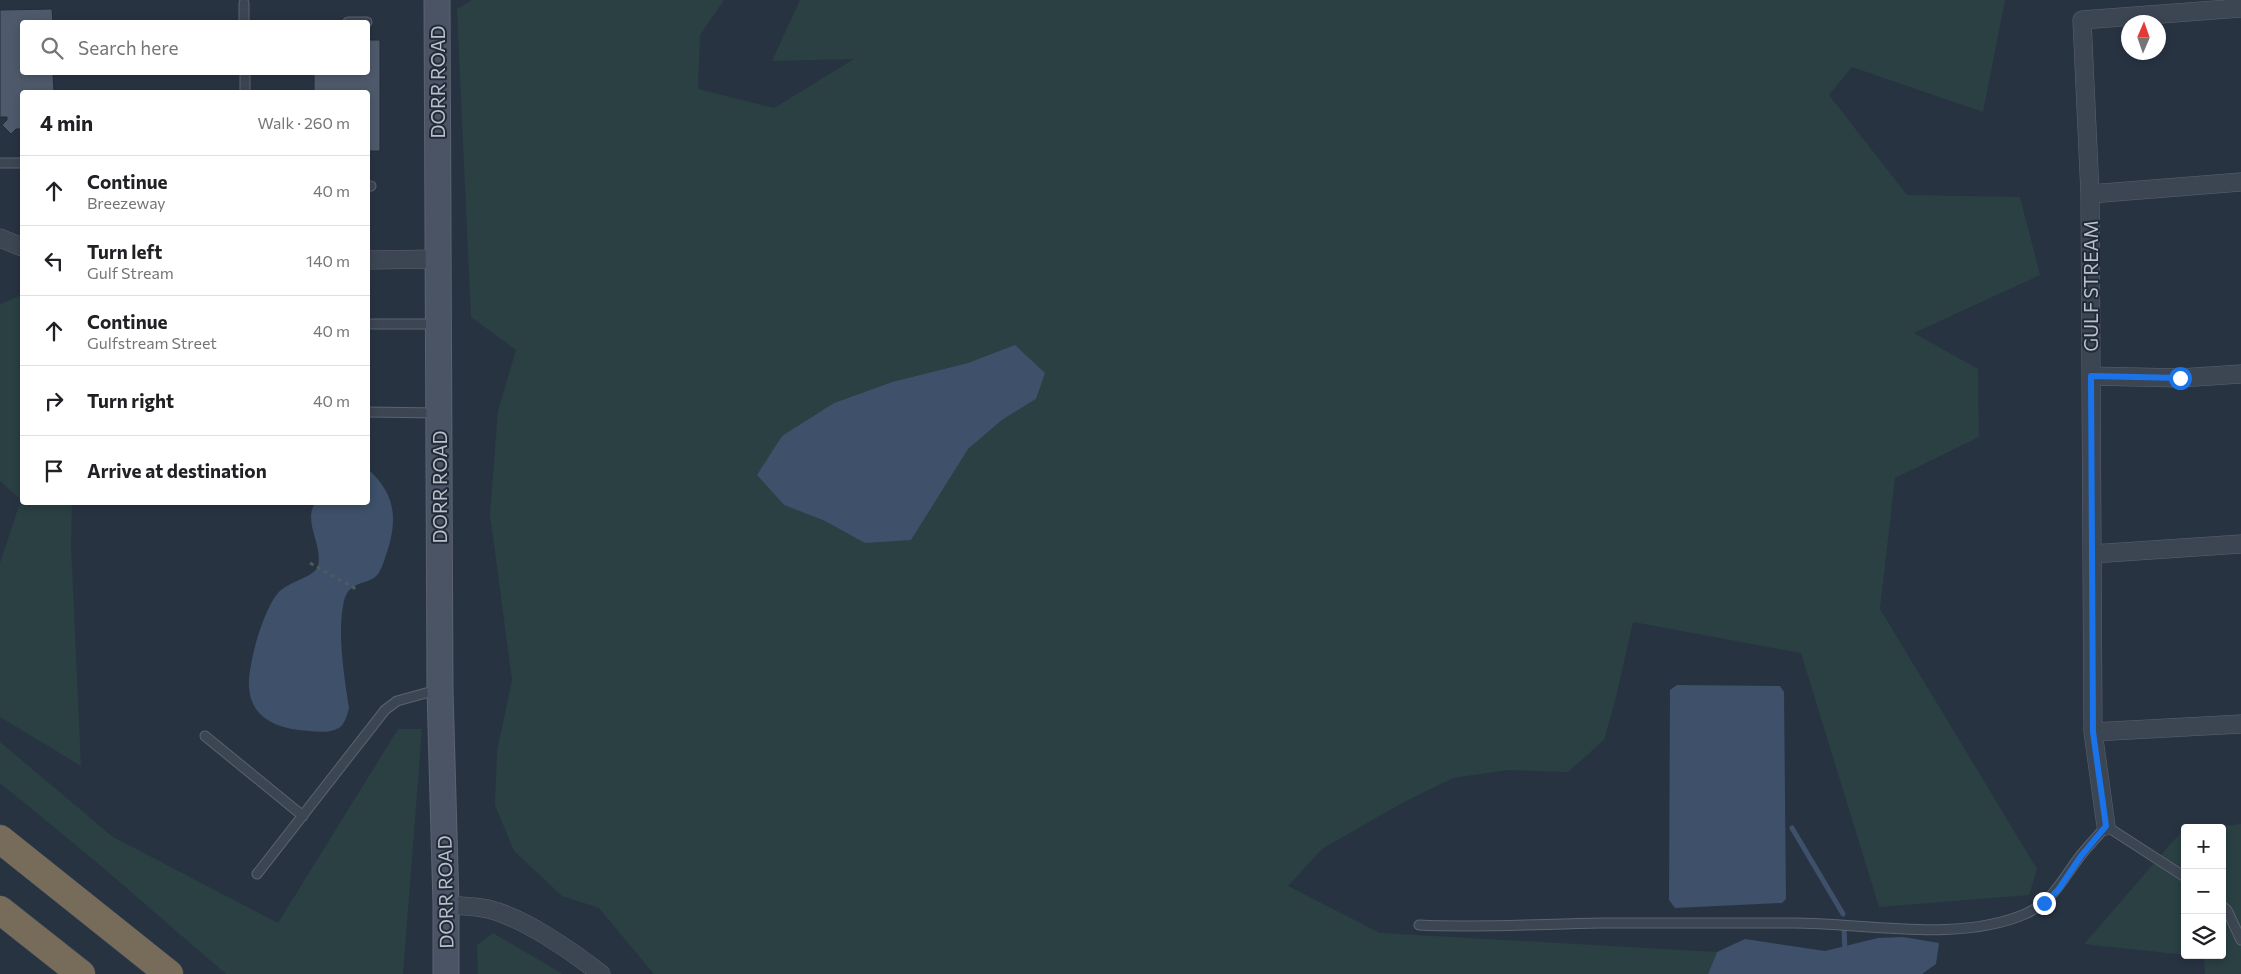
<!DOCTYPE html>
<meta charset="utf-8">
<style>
:root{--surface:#fff;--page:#f2f2f2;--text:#202124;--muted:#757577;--line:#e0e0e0}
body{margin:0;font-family:Commissioner,sans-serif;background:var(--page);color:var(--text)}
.controls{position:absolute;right:15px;bottom:15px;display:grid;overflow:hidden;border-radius:5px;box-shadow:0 2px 8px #0003}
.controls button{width:45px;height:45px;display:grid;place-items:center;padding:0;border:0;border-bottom:1px solid var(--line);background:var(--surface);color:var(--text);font:25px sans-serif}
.compass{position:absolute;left:2121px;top:15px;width:45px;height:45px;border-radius:50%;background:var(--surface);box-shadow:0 2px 8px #0003;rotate:2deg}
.stop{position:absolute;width:15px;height:15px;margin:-11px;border:4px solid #1a73e8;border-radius:50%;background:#fff}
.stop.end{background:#1a73e8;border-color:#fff;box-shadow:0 1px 5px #0008}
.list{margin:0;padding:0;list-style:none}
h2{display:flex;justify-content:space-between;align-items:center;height:65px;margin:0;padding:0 20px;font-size:21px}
h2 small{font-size:16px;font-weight:400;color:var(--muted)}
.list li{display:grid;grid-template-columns:32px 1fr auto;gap:15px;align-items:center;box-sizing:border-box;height:70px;padding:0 20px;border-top:1px solid var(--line)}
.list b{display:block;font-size:19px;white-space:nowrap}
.list p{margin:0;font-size:16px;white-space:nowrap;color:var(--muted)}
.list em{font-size:16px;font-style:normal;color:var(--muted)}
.icon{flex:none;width:28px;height:28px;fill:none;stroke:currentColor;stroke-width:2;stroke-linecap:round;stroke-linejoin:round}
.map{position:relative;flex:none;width:2241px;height:974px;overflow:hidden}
.search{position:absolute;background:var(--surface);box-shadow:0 2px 8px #0003;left:20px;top:20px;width:350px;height:55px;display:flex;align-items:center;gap:12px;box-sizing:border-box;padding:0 18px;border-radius:5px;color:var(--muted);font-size:19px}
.panel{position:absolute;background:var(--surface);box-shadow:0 2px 8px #0003;left:20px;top:90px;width:350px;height:415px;border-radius:5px}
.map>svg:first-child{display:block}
</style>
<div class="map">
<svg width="2241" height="974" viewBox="0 0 2241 974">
<rect width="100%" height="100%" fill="#283342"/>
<!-- green -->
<path fill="#2a4043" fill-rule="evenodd" d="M472,0H724L700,35L698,89L774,108L854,59L772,61L800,0H2005L1983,112L1852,67L1829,95L1907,195L2020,197L2040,275L1914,333L1978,369L1979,437L1895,478L1880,609L2037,869L2029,895L1879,907L1801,653L1633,622L1616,697L1604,740L1568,772L1508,770L1453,778L1402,803L1322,849L1288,886L1380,933L1717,952L1708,974H654L599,908L562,896L514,851L495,805L497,751L512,680L490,514L498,411L516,350L471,317L457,9ZM968,363L1036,399L1002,420L968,449L825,521L784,505L834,403L892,382Z
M22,295V502L72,503L71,545L81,766L0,717V563L21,500L0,481V304Z
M398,729H422L403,974H226L94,860L0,783V742L113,837L278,923Z
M2241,824V974H2205L2204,957L2192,955H2222V828H2210Z
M2185,830V955L2084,944L2182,831Z
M493,933L561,973L562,974H478L477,945Z"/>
<!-- water -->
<path fill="#3e506a" d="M1015,345L1045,373L1036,399L1002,420L968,449L911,540L865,543L825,521L784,505L757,475L782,436L834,403L892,382L968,363Z
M368,469C394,493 398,516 388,549C385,557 383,567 378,574C369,586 349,579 344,601C337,632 344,676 349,708C347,715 345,724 339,728C330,733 319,732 309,731C276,729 247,718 249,679C251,656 263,611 278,593C287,582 315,577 318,566C323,545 303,522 315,503L368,502Z
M1677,685L1780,686L1784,692L1786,899L1782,903L1675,908L1669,900L1670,690Z
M1903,937L1939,943L1936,964L1922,974H1708L1717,952L1745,939L1825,951L1878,938Z"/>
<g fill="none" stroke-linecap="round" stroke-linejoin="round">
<!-- stream -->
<path stroke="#3e506a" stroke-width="5" d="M1792,828L1843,914
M1844,929L1845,951"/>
</g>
<!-- building -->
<path fill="#4e5a6b" stroke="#232c39" d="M52,9L53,22H22V72H53L54,92H22V129H16L11,134L2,125L7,120V117H0V10Z
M368,40H380V151H368V92H314V72H368Z"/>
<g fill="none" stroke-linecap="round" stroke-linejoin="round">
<defs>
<path id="lane" d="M244,3V22
M348,22H367
M245,72V92
M0,163H22
M368,186H371
M368,324H437
M368,412L438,413
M205,736L303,816
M257,874L385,710L397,701L437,690
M2222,906L2227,910L2241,940
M1419,925C1480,928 1540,924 1601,923C1665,923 1729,923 1793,923C1865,923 1958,943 2025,914C2053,902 2063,878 2081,855C2089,845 2098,836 2106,826L2185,877"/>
<path id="street" d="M2090,194L2241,182
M0,238L22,247
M368,260L438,259
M2091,376L2180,378L2241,374
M2092,554L2241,544
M2093,732L2241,724
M2106,826L2093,732L2090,194L2082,20L2241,8
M446,905C460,906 475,906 488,909C524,918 572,951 601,974"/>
<path id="secondary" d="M437,0L440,690L446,905V974"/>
<path id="highway" d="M0,839L169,974
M0,910L81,974"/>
</defs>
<!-- lane casing -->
<use href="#lane" stroke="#5a636f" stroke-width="11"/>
<!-- street casing -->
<use href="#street" stroke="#5a636f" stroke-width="19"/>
<!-- secondary casing -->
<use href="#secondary" stroke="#5a636f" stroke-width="27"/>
<!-- highway casing -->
<use href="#highway" stroke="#47505c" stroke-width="29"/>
<!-- path -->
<path stroke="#485d60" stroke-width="3" stroke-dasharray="4 4" stroke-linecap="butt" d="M310,563L356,589"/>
<!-- lane -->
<use href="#lane" stroke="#3c4552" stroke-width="9"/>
<!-- street -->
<use href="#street" stroke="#3c4552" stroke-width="18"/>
<!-- secondary -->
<use href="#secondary" stroke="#4a5465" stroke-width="25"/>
<!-- highway -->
<use href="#highway" stroke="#776c59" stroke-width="28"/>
</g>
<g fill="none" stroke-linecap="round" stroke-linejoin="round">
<!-- route -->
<path stroke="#1a73e8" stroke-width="6" d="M2044,903L2058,890L2081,856L2106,826L2093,732L2091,376L2180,378"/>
</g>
<g text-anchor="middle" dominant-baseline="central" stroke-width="4" stroke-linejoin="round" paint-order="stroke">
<!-- street labels -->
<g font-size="19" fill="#b9c0cc" stroke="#212a37">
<text transform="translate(437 82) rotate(-90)">DORR ROAD</text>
<text transform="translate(2090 286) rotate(-90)">GULF STREAM</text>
<text transform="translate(439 487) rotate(-90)">DORR ROAD</text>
<text transform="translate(445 892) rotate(-91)">DORR ROAD</text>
</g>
</g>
</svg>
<div class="controls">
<button>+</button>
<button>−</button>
<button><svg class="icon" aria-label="layers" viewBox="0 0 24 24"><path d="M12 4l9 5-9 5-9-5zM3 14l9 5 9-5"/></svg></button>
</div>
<svg class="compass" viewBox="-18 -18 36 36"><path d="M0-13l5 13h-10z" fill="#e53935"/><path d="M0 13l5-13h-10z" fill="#757577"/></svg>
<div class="stop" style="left:2180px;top:378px"></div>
<div class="stop end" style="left:2044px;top:903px"></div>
<div class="search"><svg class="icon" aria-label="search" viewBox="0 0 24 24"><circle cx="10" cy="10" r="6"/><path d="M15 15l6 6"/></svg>Search here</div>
<section class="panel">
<h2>4 min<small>Walk · 260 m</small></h2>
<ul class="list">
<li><svg class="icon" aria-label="ahead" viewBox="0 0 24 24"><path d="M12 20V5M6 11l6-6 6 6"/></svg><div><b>Continue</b><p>Breezeway</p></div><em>40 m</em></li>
<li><svg class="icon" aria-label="left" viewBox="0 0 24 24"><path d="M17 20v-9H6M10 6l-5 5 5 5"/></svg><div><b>Turn left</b><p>Gulf Stream</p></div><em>140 m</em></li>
<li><svg class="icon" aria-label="ahead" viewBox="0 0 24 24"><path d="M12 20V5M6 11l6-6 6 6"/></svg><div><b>Continue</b><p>Gulfstream Street</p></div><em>40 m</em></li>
<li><svg class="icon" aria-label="right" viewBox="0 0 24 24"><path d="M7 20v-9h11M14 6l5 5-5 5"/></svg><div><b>Turn right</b></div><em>40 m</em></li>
<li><svg class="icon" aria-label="arrive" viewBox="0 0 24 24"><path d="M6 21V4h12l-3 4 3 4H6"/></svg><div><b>Arrive at destination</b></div></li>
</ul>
</section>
</div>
